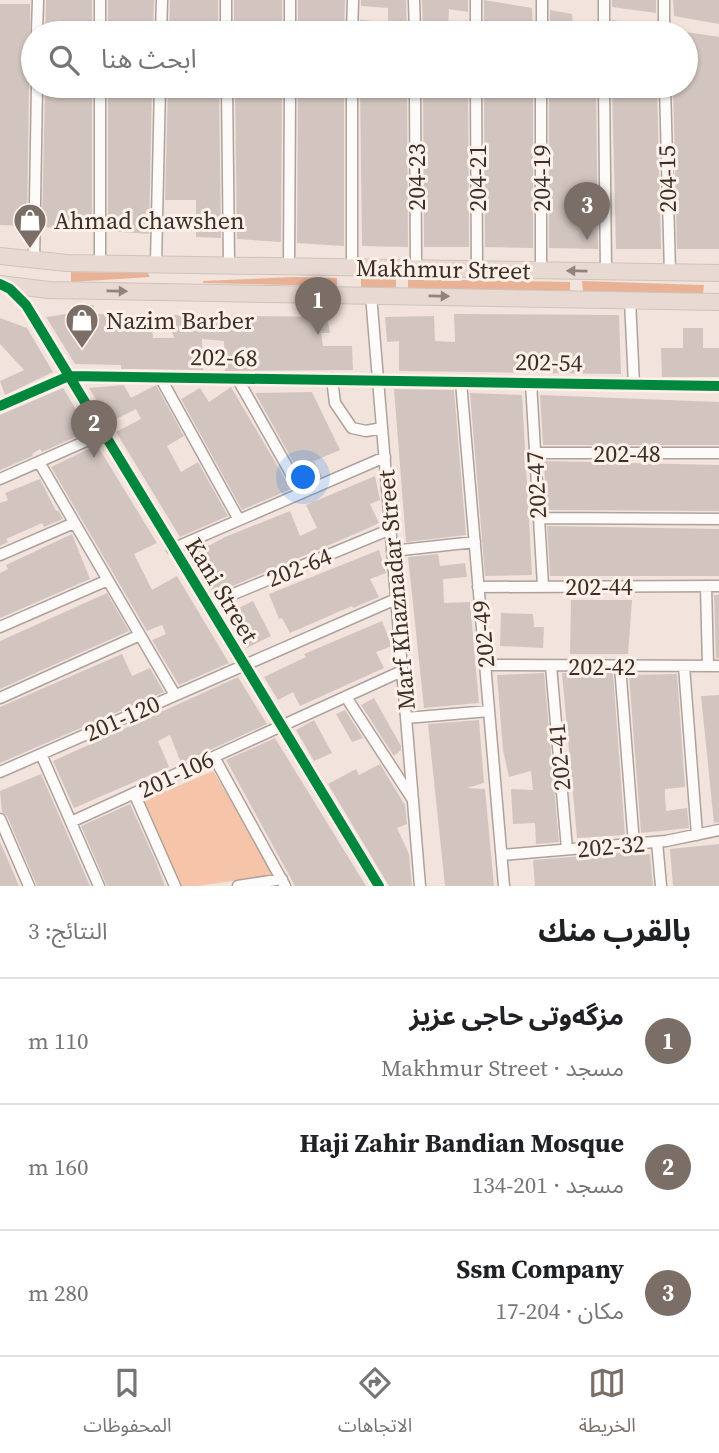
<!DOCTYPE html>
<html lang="ar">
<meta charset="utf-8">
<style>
:root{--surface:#fff;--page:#f6f6f6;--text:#202124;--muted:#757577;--line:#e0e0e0;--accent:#7b6e67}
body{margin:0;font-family:"Source Serif 4","Noto Sans Arabic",serif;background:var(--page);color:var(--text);direction:rtl}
.you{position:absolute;left:304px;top:478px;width:24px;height:24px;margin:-18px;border:5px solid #fff;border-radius:50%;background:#1a73e8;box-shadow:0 0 0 10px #1a73e833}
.badge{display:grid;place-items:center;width:46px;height:46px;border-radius:50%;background:var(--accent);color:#fff;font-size:23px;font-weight:700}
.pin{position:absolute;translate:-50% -58px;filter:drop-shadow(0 2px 4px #0008)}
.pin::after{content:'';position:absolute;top:37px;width:24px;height:21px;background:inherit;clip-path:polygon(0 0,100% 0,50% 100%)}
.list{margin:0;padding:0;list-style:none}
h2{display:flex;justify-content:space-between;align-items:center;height:91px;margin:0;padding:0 28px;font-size:30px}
h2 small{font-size:23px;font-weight:400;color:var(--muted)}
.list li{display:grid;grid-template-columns:46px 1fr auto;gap:21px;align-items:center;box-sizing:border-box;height:126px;padding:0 28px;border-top:2px solid var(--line)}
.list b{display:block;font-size:26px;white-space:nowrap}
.list p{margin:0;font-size:23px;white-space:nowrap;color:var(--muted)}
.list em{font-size:23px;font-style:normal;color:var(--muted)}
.icon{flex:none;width:38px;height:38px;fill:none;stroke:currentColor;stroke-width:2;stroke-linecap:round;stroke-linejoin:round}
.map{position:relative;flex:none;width:719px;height:886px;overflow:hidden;direction:ltr}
.search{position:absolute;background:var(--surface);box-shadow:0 2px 5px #0004;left:21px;right:21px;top:21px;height:77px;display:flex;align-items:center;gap:18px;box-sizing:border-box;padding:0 24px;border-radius:38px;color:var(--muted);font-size:26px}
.sheet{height:469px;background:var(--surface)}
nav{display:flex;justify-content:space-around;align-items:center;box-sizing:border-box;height:98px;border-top:2px solid var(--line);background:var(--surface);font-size:19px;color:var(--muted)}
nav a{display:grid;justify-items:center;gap:4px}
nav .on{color:var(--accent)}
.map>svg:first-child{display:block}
</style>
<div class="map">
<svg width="719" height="886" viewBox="0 0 719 886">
<rect width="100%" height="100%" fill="#f2e4dc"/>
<!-- green -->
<path fill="#f6c4a8" d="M213,771L276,875L197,886H180L143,801Z"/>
<!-- forest -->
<path fill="#eab294" d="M71,272L148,273L150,277L71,282Z
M293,277L337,278V286L203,283V281Z
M361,278L396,279V287H361Z
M408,279L570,282V291L408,288Z
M582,281L704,285L703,294L583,291Z"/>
<!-- building -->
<path fill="#d2c5bf" d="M46,0H92V33H45Z
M108,0H154L153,33H108Z
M170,0H218V33H169Z
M234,0H282V33H234Z
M298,0H345L344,33H298Z
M361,0H406L407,33H360V20L388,22V8L361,6Z
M422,0H468V12L449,9L448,33H423Z
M484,0L532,8L533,33H484Z
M612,0H656V13L612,7Z
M673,0H719V24L674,16Z
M0,4H30L31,81L29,86L27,226L0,225Z
M550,10L572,14L573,33H550Z
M612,20L656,27V33H612Z
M686,32L719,37V249H677L673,86H686Z
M45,86H92V230L42,227Z
M108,86H152L149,234L108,231Z
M168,86H219L221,238L196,237V200H165Z
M261,86H282L281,242L237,239L235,87L261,88Z
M298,86H344V246L297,243Z
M360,86H407L408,247L362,246Z
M449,86H468L469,247H424L423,89L449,90Z
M484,86H533V248L485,247Z
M549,86L596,87L598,249L549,248Z
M612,86H657L661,249H616Z
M80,305H94V314L151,315L153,338H174L167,315L327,317L330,333H321L323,346H352L353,370L225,371L224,341L202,339L203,370L121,369V365L75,364L46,317L80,312Z
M454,314L619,315L621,374L399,371V341L387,342L385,317L434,316L435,341L455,342Z
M0,318L27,328L53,372L5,395L0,381L24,370L0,344Z
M683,328H703V348H719V377H662L661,348H683Z
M124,385L131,398L156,385L184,436L167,446L181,472L198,462L228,516L180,537L116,432L141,419L136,409L110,422L89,388Z
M231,387L291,489L242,510L181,399L200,388L209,402Z
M63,388L89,431L42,452L40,449L32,454L33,456L0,470V415Z
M394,389L454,390L466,535L406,542Z
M312,392L340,450L314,461L322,476L305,483L255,393Z
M470,393L522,395L532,575L485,576Z
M540,395L719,402V445H543Z
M97,445L157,543L134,554L152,590L177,576L229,663L179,685L152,640L166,634L162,625L147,631L51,467Z
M544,461L719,465V511L546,510Z
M375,476L380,500L370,504L379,523L362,531L214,594L191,555L225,537L290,511L300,536L317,528L306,505Z
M40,479L56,511L58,510L63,519L44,527L42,523L6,539L8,542L0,546V503L8,500L5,493Z
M547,526L719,529V576H550Z
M72,534L90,579L0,618V573L8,569L6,565Z
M379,550L386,573L370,579L379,597L353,608L352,606L290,633L282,618L279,619L269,594Z
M438,554L440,566L465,563L467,577L443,579L444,603L470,602L479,703L424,708L408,557Z
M107,593L129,631L0,689V641Z
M714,595H719V658H716Z
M571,600H632L628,654H570Z
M253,601L271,636L247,648L226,614Z
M501,613L533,614L534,627H544L543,648L500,646Z
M382,621L392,646L376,652L384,668L300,706L293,692L278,700L264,677L306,657L304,654Z
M122,654L132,676L150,668L164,692L0,763V707Z
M544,673L559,842L536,844L535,823L513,824L511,789L533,790L531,771L509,777L503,750L497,675Z
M562,673H613L625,835L577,838Z
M677,674L685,787L665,789V796L666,811L687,808L689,828L641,833L629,675Z
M238,677L267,724L181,763L170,735L158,741L169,767L74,808L53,761Z
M719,695V822L714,823L701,696Z
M374,698L401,746V750L394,756L361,705Z
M345,710L363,738L352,742L336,714Z
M314,720L332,753L314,761L296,730Z
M479,720L484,783L467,788L485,789L494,886H445L428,724Z
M275,738L358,873L366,886H295L226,760Z
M380,764L405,805L407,824L397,828L409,854L412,886H389L328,784L356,769L359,775Z
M41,774L90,886H37L7,816L2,812L0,791Z
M130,804L156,862L165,886H107L81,826Z
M0,842L11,867L19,886H0Z
M719,844V886H673L670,849Z
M633,852H636V855L650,854L653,886H535L533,860Z"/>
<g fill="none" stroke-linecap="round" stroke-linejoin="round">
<defs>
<path id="minor" d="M226,0V33
M414,0L415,33
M476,0V33
M604,0V33
M37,33L38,0
M100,33V0
M161,33L162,0
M290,33V0
M352,33L353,0
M542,33V0
M664,33V0
M227,86L229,264
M415,86L416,269
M476,86L477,270
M604,86L606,272
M665,86L670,273
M34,261L37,86
M100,263V86
M156,263L160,86
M289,266L290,86
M352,267V86
M541,271V86
M6,287L19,296L26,305L379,886
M371,295L420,886
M630,300L634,385
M160,377L239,520
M237,378L302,493
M332,379L335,403L352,428L366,431L382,428
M461,382L504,886
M531,383L543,586
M0,406L69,376L719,386
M535,453H719
M39,462L175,695
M0,479L102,434
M538,518L719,519
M172,549L385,457
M392,551L475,542
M0,555L74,523
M706,586L708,666
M478,587L719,586
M207,605L391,529
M0,627L108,580
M485,665L719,666
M551,666L567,849
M620,666L634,844
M684,666L697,835
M346,697L413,800
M0,698L140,635
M406,718L489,711
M41,754L99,886
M214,757L285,886
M0,772L396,599
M134,793L175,886
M0,819L29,886
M71,822L402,671
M657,842L661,886
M502,855L666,841L719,830
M238,886L282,879"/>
<path id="highway" d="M0,256L67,263L719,273
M0,284L49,290L719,302"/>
</defs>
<!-- minor casing -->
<use href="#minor" stroke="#aea29c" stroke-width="13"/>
<!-- highway casing -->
<use href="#highway" stroke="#cbc4bf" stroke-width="18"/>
<!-- minor -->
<use href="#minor" stroke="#fdfbfa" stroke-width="10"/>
<!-- highway -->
<use href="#highway" stroke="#e8dad2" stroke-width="16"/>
<defs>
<path id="cycleway" d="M0,284L10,289L26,305L379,886
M0,406L69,376L719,386"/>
</defs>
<!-- cycleway casing -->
<use href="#cycleway" stroke="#fef1ea" stroke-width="15"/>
<!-- cycleway -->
<use href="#cycleway" stroke="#00873e" stroke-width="10"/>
</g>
<!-- one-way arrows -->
<defs><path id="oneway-solid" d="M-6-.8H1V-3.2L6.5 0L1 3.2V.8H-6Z" transform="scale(1.75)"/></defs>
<g fill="#92847d">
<use href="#oneway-solid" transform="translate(577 271) rotate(-179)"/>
<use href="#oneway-solid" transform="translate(117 291) rotate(1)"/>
<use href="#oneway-solid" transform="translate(439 296) rotate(1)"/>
</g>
<!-- icons -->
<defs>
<symbol id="shop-pin" viewBox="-11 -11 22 30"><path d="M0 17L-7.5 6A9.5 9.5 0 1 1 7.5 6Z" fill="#7b6e67" stroke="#fef1ea"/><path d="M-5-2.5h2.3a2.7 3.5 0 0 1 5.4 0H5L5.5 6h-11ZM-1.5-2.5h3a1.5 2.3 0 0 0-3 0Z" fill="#fff"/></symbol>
</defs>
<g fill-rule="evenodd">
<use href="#shop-pin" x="11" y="201" width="38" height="52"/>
<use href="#shop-pin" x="63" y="301" width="38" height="52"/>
</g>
<g text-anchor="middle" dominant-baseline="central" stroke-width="6" stroke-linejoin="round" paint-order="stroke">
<!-- street labels -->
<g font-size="24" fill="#3b2f28" stroke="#fef1ea">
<text transform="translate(416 177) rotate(-90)">204-23</text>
<text transform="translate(477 178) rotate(-90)">204-21</text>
<text transform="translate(541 178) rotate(-90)">204-19</text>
<text transform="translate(667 179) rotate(-91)">204-15</text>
<text transform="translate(443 269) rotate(1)">Makhmur Street</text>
<text transform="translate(224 357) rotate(1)">202-68</text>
<text transform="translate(549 362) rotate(1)">202-54</text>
<text x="627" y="453">202-48</text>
<text transform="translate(536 485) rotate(-93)">202-47</text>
<text transform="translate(299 567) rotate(-22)">202-64</text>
<text x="599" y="586">202-44</text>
<text transform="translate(222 590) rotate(59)">Kani Street</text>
<text transform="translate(396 590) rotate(-95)">Marf Khaznadar Street</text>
<text transform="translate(483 634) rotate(-95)">202-49</text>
<text x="602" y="666">202-42</text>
<text transform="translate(122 718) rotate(-24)">201-120</text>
<text transform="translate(559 757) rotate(-95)">202-41</text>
<text transform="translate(176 774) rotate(-25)">201-106</text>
<text transform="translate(611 846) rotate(-5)">202-32</text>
</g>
<!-- poi labels -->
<g font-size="24" fill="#3b2f28" stroke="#fef1ea" text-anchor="start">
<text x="54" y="220">Ahmad chawshen</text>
<text x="106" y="320">Nazim Barber</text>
</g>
</g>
</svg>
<div class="you"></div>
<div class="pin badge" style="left:318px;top:335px">1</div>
<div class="pin badge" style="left:94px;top:458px">2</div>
<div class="pin badge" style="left:587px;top:240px">3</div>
<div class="search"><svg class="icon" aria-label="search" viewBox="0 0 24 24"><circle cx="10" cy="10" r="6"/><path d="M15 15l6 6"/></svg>ابحث هنا</div>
</div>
<section class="sheet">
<h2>بالقرب منك<small>النتائج: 3</small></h2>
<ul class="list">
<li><span class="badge">1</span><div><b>مزگەوتی حاجی عزیز</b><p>مسجد · Makhmur Street</p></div><em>110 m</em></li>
<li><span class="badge">2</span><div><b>Haji Zahir Bandian Mosque</b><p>مسجد · 201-134</p></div><em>160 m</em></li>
<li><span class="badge">3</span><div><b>Ssm Company</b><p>مكان · 204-17</p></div><em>280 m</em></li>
</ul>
</section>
<nav>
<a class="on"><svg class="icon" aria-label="map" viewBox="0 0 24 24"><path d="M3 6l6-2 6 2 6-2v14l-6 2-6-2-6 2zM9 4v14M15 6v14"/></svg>الخريطة</a>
<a><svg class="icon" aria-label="directions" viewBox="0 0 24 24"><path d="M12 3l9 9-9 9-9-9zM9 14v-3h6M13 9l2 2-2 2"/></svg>الاتجاهات</a>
<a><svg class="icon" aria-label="saved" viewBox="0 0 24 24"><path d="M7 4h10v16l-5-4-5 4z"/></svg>المحفوظات</a>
</nav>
